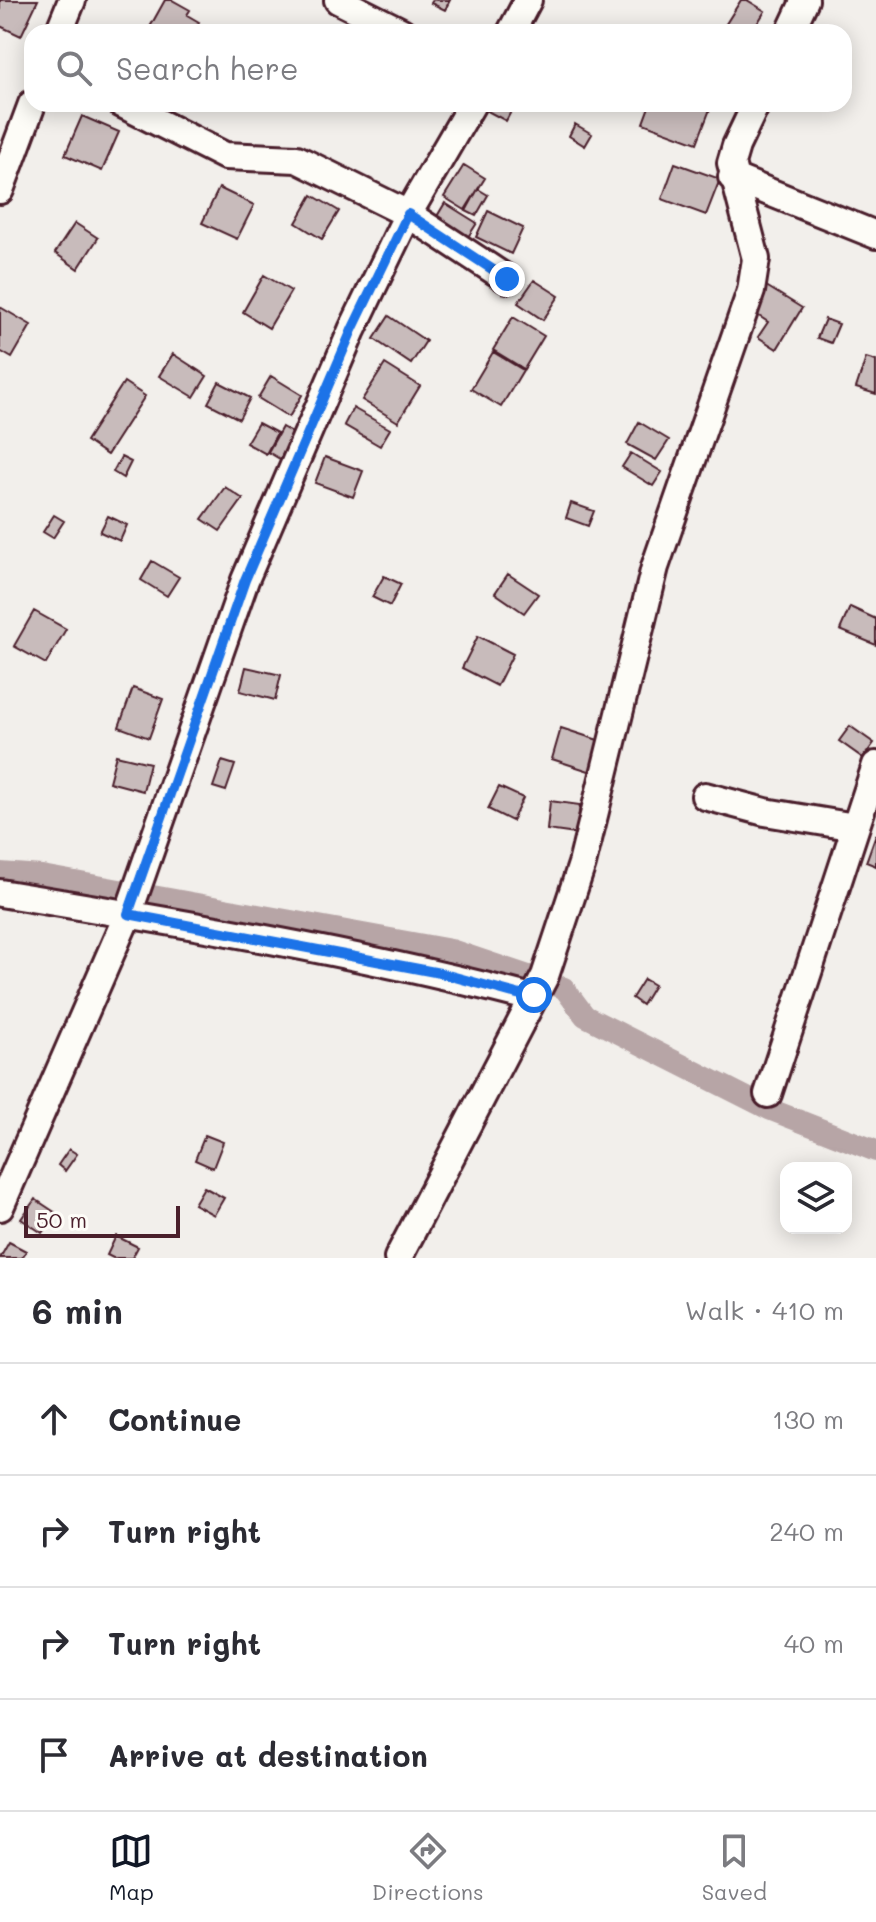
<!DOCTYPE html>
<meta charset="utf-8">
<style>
:root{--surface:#fff;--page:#f2f2f3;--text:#2b2b33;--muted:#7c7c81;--line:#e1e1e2;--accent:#111827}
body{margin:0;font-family:Mali,sans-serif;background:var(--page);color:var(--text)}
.controls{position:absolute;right:24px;bottom:24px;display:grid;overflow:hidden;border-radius:16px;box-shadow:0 4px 20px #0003}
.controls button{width:72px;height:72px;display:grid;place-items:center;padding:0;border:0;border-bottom:2px solid var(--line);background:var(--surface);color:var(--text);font:40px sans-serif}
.scale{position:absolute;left:24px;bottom:20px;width:156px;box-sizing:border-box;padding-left:8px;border:4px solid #4a1f2b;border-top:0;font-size:22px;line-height:28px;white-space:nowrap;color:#4a1f2b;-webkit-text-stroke:6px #fdfcf7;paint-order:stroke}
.stop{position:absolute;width:24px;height:24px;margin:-18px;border:6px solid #1a73e8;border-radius:50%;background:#fff}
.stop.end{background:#1a73e8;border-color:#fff;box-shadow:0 2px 8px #0008}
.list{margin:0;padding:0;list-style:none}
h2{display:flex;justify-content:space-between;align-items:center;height:104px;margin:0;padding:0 32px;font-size:34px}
h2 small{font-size:26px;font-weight:400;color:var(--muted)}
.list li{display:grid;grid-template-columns:52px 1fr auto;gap:24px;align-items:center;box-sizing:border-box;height:112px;padding:0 32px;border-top:2px solid var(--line)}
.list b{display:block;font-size:30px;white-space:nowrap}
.list em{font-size:26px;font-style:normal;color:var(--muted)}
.icon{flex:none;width:44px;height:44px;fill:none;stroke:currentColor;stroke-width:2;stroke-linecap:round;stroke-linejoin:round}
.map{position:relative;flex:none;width:876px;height:1258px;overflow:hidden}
.search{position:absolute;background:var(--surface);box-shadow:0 4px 20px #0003;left:24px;right:24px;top:24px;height:88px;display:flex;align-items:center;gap:20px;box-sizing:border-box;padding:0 28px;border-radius:24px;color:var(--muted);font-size:30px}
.sheet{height:552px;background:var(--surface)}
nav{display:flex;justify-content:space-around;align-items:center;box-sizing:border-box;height:112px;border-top:2px solid var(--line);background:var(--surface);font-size:22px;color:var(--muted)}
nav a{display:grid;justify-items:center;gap:4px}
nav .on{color:var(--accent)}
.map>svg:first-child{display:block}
</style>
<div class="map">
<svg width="876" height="1258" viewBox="0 0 876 1258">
<rect width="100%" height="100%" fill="#f2efeb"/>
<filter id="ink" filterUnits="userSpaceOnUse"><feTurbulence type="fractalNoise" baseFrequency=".0125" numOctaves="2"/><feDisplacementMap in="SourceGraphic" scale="16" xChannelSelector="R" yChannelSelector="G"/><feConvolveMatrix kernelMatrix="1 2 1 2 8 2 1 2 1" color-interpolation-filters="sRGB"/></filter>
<g filter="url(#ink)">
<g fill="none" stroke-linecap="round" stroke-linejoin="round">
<!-- canal -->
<path stroke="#b7a5a6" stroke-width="22" d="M0,873L42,876L451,950L564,988L585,1016L769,1109L876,1151"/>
</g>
<!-- building -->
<path fill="#c8bbbb" stroke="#4a1f2b" stroke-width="2" d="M0,0H38L21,36L0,26Z
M165,0H172L190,10L187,15L199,22L193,32H158L150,27Z
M433,0H450L445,10L431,3Z
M741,0H747L765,11L752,32H733L724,27Z
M479,104H515L506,121L478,106Z
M650,104H712L697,143L643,123Z
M82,116L119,132L102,171L65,155Z
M575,124L592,134L585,146L569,136Z
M675,163L720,179L706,215L662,199Z
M464,165L485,178L465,210L444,197Z
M219,188L254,205L237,239L202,223Z
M478,189L488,195L476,216L466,211Z
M312,195L339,211L322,239L296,223Z
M445,203L477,223L468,237L436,218Z
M488,211L523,228L511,254L476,237Z
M75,223L98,238L78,269L55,253Z
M264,275L291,291L269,328L243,312Z
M534,280L559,296L543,320L518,303Z
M763,284L802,308L777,349L758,337L768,322L748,309Z
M0,307L31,325L12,358L0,351Z
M389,316L426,341L411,364L374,339Z
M513,317L544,336L524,369L493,350Z
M825,319L839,324L831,343L817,338Z
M493,352L523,370L501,407L471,389Z
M173,354L207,376L194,397L159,376Z
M866,358L876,361V394L856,388Z
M385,364L420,386L398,422L362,400Z
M271,376L302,395L289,417L258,398Z
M124,382L145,396L107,455L86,441Z
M219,382L250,398L239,419L208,403Z
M353,408L390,429L380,446L344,425Z
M639,422L669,440L656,460L627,444Z
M258,423L277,433L266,454L246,443Z
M282,427L294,434L280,459L268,452Z
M631,453L662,472L653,486L622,467Z
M121,457L131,462L123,478L113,472Z
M325,457L363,471L353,497L315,483Z
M225,487L243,499L220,531L202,519Z
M571,503L594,511L588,526L566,518Z
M54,515L64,521L53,538L43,532Z
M108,516L127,525L120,541L100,532Z
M152,561L179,577L167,596L141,580Z
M508,574L538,594L524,613L495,593Z
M384,576L401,584L390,606L372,597Z
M850,607L876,619V645L840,630Z
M34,611L66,629L46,664L14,646Z
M478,636L513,654L497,686L462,668Z
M246,667L281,675L275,700L240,691Z
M133,688L163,699L149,738L119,727Z
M850,726L874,743L863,758L839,741Z
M561,728L601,741L592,772L552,759Z
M116,755L150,763L143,791L109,782Z
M222,761L235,765L226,791L213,787Z
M499,787L523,798L512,821L488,809Z
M550,801L580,805L576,834L547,830Z
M876,834V866L866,862Z
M644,979L654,985L642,1005L632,998Z
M205,1135L223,1142L213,1168L195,1160Z
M69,1149L77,1154L65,1171L58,1165Z
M204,1187L224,1198L214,1215L194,1204Z
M35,1199L56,1213L42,1233L21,1219Z
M116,1236L138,1247L132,1258H113L107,1255Z
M9,1242L26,1251L22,1258H0Z"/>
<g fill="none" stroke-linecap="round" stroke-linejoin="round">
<defs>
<path id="minor" d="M338,0L402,32
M59,32L72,0
M511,32L528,0
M790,32L805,0
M122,104L225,156L297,159L408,214L507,279
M732,177L876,235
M0,190L32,104
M705,796L765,812L855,827
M0,893C177,922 355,952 528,997L534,995
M768,1094L876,765
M0,1207L128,914L245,580L352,330L408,214L472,104
M398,1258L545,976L582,864L655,567L751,291L756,259L731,163L736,146L756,104"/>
</defs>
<!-- minor casing -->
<use href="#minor" stroke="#4a1f2b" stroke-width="32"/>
<!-- minor -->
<use href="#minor" stroke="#fdfcf7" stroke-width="26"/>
</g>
</g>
<g fill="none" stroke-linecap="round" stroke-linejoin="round" filter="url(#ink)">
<!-- route -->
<path stroke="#1a73e8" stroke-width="10" d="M507,279L408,214L352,330L245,580L128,914L440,973L528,997L534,995"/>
</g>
</svg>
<div class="controls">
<button><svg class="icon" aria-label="layers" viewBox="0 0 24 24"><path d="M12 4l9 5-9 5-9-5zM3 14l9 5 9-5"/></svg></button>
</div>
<div class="scale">50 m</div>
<div class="stop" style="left:534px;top:995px"></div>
<div class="stop end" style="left:507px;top:279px"></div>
<div class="search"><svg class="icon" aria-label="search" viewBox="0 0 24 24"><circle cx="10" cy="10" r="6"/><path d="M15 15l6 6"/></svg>Search here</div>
</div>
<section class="sheet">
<h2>6 min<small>Walk · 410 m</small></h2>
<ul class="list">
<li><svg class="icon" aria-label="ahead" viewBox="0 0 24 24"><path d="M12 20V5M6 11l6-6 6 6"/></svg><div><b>Continue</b></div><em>130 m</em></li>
<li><svg class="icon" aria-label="right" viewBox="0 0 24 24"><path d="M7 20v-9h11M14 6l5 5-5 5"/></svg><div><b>Turn right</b></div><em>240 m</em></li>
<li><svg class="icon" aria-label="right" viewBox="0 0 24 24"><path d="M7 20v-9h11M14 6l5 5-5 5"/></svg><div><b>Turn right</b></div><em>40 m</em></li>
<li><svg class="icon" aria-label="arrive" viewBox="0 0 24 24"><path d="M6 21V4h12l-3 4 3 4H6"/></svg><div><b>Arrive at destination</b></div></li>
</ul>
</section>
<nav>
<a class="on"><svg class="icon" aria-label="map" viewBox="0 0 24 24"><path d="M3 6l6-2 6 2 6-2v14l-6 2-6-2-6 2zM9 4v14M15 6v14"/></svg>Map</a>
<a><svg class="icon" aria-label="directions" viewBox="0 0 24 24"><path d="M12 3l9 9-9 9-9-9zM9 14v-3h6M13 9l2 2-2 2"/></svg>Directions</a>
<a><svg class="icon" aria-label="saved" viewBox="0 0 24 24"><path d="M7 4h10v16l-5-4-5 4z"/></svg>Saved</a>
</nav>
